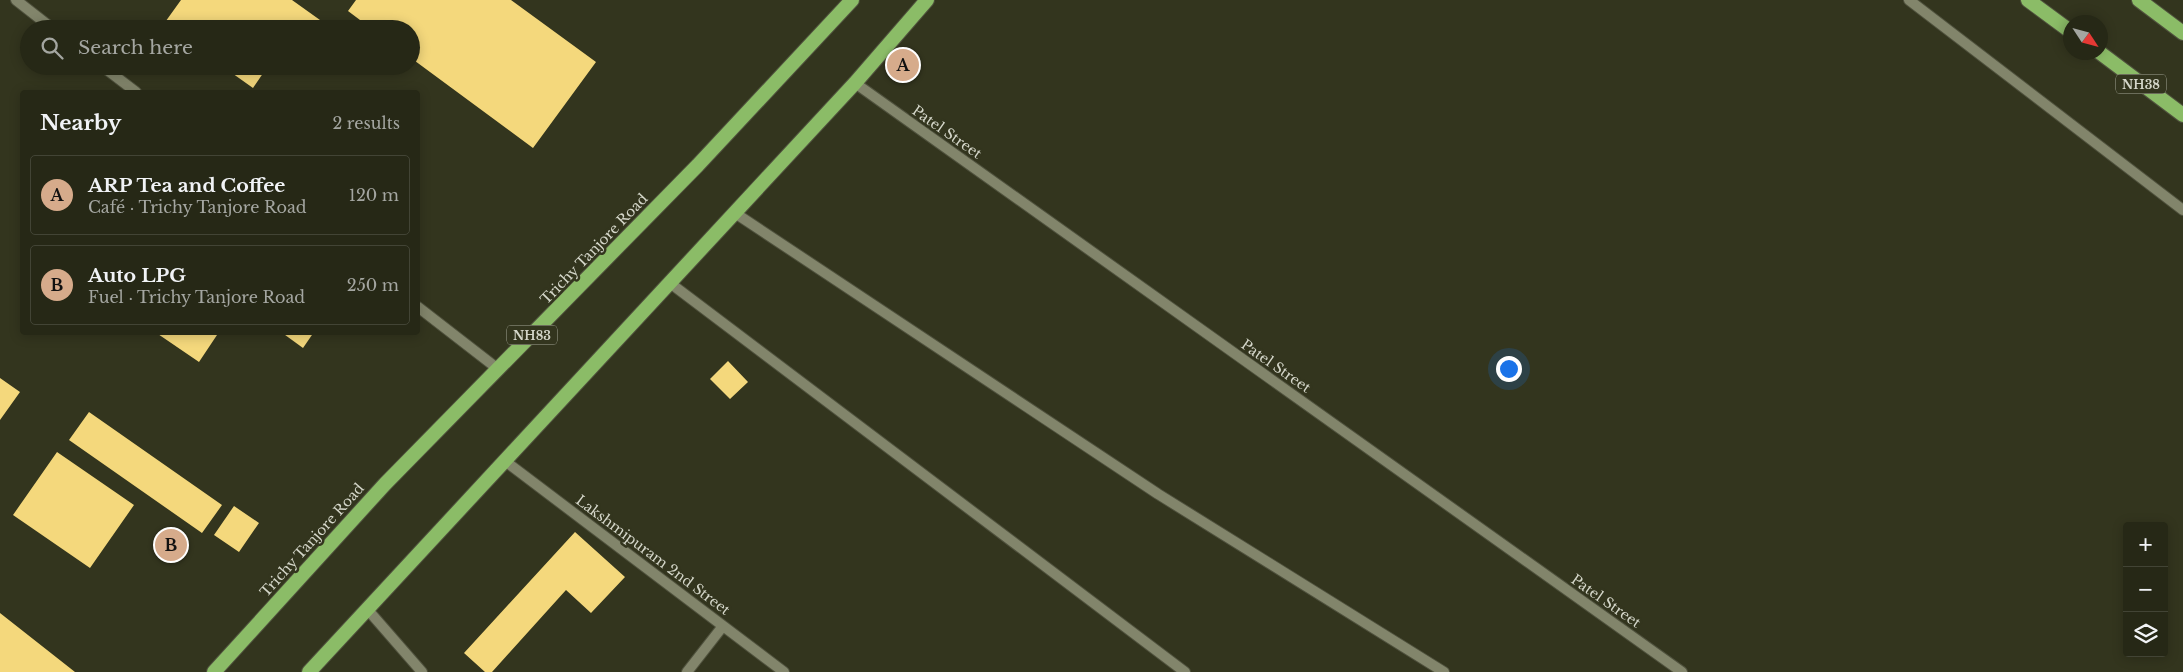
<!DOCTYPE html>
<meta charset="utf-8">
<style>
:root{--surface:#262816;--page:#323423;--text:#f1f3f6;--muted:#a4a6a1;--line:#424435;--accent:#d6ab8b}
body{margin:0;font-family:"Libre Baskerville",serif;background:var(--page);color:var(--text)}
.controls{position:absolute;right:15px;bottom:15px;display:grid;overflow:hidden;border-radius:5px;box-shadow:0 2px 12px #0003}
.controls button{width:45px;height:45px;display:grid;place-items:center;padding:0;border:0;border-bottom:1px solid var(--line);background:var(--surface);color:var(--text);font:25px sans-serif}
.compass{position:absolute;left:2063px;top:15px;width:45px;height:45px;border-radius:50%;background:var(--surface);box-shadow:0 2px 12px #0003;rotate:126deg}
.you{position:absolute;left:1508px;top:368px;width:18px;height:18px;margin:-12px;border:4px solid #fff;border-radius:50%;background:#1a73e8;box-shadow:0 0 0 8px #1a73e833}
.badge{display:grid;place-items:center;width:32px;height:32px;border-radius:50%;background:var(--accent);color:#111;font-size:16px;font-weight:700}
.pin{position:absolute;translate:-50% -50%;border:2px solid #fff;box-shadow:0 1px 5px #0006}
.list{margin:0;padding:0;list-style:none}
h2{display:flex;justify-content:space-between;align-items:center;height:65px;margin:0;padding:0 20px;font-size:21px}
h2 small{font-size:16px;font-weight:400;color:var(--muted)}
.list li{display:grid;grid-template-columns:32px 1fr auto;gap:15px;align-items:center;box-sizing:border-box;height:80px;margin:0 10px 10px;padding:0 10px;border:1px solid var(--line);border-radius:5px}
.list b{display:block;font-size:19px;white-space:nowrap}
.list p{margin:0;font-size:16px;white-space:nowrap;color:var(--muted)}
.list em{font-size:16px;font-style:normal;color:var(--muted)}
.icon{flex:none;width:28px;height:28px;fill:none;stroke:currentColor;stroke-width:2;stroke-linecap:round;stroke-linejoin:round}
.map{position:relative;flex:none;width:2183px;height:672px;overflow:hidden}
.search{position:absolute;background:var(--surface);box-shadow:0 2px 12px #0003;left:20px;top:20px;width:400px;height:55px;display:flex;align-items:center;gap:12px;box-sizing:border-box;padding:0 18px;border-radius:28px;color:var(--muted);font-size:19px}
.panel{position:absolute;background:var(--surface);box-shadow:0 2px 12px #0003;left:20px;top:90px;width:400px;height:245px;border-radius:5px}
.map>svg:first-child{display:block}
</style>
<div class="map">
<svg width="2183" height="672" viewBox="0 0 2183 672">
<rect width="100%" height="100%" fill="#33351e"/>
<!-- building -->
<path fill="#f4d87c" d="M181,0H292L327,25L325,29H168L163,25Z
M356,0H511L596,62L533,148L411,58V29H372L348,11Z
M222,66H268L253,88Z
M155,332H219L199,362Z
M281,332H314L303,348Z
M728,361L748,382L730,399L710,379Z
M0,378L20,392L0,420Z
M89,412L222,505L202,533L69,440Z
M57,452L134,505L90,568L13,515Z
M234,506L259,523L239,552L214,535Z
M575,532L625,577L591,613L566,590L492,672H485L464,653Z
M0,613L75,672H0Z"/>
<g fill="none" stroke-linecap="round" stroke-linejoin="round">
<defs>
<path id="service" d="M16,0L53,29
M102,66L136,92
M418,307L498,369"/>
<path id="minor" d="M855,83L1682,672
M735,213L1158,494L1444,672
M670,283L1185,672
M505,461L784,672
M368,610L422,672
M687,672L723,626"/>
<path id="tertiary" d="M1909,0L2183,210"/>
<path id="trunk" d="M2028,0L2070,31
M2139,0L2183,33
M2099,52L2183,115
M214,672L385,484L698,165L852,0
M309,672L855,83L927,0"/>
</defs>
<!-- service casing -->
<use href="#service" stroke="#4f513d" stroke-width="12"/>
<!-- minor casing -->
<use href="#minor" stroke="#4f513d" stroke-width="12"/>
<!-- tertiary casing -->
<use href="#tertiary" stroke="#4f513d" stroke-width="12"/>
<!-- trunk casing -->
<use href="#trunk" stroke="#4f513d" stroke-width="16"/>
<!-- service -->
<use href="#service" stroke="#82856b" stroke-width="10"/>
<!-- minor -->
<use href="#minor" stroke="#82856b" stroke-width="10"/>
<!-- tertiary -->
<use href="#tertiary" stroke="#82856b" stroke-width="10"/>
<!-- trunk -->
<use href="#trunk" stroke="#8bbc67" stroke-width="14"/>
</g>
<g text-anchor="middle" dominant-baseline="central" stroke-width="5" stroke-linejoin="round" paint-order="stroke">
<!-- shield labels -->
<g fill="#33351e" stroke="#a4a696" stroke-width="1">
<rect x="2116" y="74.5" width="50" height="19" rx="4"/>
<rect x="507" y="325.5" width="50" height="19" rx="4"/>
</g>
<g font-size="12" font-weight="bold" fill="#d4d6c9">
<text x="2141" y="84">NH38</text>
<text x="532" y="335">NH83</text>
</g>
<!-- street labels -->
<g font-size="14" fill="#d4d6c9" stroke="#33351e">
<text transform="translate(947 132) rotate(35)">Patel Street</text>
<text transform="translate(594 249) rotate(-46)">Trichy Tanjore Road</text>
<text transform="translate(1276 366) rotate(35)">Patel Street</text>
<text transform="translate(312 540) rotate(-48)">Trichy Tanjore Road</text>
<text transform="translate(653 555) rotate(37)">Lakshmipuram 2nd Street</text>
<text transform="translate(1606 601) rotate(35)">Patel Street</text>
</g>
</g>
</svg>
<div class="controls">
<button>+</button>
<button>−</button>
<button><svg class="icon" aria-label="layers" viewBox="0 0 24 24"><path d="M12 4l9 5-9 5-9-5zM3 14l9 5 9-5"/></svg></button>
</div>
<svg class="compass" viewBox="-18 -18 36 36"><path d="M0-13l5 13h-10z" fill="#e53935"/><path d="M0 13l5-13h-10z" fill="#a4a6a1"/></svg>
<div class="you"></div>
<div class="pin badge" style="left:903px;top:65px">A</div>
<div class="pin badge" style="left:171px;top:545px">B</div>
<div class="search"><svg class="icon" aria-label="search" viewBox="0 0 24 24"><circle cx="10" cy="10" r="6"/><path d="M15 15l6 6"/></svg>Search here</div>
<section class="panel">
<h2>Nearby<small>2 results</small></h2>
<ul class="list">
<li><span class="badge">A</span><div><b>ARP Tea and Coffee</b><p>Café · Trichy Tanjore Road</p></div><em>120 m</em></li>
<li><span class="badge">B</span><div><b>Auto LPG</b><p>Fuel · Trichy Tanjore Road</p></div><em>250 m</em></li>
</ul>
</section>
</div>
